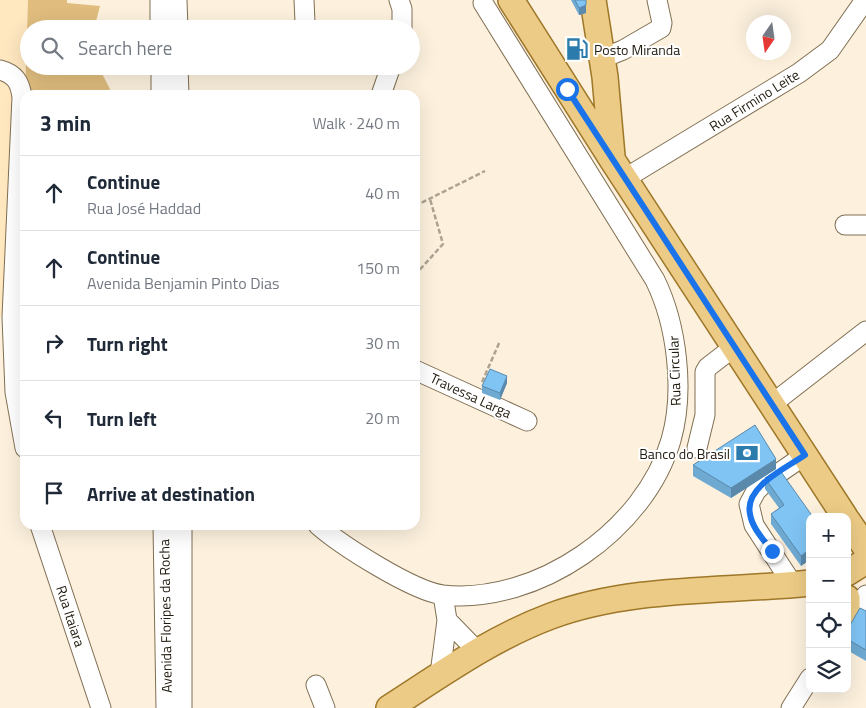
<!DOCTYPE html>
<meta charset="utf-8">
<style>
:root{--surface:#fff;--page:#f6f6f7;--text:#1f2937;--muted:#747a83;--line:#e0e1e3}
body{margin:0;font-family:"Titillium Web",sans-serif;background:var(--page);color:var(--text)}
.controls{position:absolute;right:15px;bottom:15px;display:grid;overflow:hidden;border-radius:10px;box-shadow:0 5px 20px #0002}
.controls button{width:45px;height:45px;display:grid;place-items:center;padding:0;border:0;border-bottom:1px solid var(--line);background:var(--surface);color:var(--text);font:25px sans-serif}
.compass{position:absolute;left:746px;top:15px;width:45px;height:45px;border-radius:50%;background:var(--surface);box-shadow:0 5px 20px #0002;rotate:193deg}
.stop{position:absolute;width:15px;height:15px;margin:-11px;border:4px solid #1a73e8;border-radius:50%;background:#fff}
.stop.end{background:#1a73e8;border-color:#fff;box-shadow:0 1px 5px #0008}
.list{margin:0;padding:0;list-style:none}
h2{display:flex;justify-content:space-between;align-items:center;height:65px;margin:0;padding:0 20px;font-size:21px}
h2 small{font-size:16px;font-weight:400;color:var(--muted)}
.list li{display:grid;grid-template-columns:32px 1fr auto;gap:15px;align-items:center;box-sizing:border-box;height:75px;padding:0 20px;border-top:1px solid var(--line)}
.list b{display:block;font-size:19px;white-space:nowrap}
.list p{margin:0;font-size:16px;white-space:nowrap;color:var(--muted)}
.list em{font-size:16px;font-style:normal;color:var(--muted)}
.icon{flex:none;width:28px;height:28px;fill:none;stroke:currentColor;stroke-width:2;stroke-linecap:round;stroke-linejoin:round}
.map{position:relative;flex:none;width:866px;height:708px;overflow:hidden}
.search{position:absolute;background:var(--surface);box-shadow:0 5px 20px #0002;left:20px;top:20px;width:400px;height:55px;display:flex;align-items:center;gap:12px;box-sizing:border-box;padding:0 18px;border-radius:28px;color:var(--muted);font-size:19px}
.panel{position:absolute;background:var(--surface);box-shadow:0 5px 20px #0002;left:20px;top:90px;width:400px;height:440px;border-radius:15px}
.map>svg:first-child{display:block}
</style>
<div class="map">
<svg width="866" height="708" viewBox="0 0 866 708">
<rect width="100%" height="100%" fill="#fdf1de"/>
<!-- built -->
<path fill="#ffe8c0" d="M0,0H28L19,300L7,315L0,316Z"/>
<!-- green -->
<path fill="#e0bd7e" d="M28,0H67V3L100,6L94,29H29V66H98L110,89L104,95H25Z"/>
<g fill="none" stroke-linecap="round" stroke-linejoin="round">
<defs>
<path id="minor" d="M160,0V29
M177,0L178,29
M304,0L305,22
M399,0L402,9V29
M603,58L623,50L661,28L662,23L657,0
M161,66V95
M178,66L179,95
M0,70C15,74 20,82 22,97L12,317L15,392L25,448
M381,95L391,66
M624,179L799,73L830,50L865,0
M845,225H866
M415,370L527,421
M772,404L866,331
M697,448L705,415V372L708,367L734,347
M40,525L101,708
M163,525L166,708
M318,525C342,546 413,591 443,595C537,605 645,530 671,440C685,391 677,325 655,280L483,3
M793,585L754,525L749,504L756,491L763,484L805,455
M447,620L477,651
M847,622L866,595
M440,674L447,620L443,595
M316,685L325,708
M182,708V525
M791,708L810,678"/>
<path id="major" d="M511,0L613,161L845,517
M593,0L605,77L612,156
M847,520L866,548
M847,573L866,561
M847,598V619
M389,708C442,674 492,638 551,616C633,586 724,592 810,583"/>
</defs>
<!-- minor casing -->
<use href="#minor" stroke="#806f52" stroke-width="21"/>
<!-- major casing -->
<use href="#major" stroke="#9e7728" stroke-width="28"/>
<!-- path -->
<path stroke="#ada392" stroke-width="2.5" stroke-dasharray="5 2.5" stroke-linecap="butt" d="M415,206L485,171
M415,275L443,244L430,199
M482,382L500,341"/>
<!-- minor -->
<use href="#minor" stroke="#fff" stroke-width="19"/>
<!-- major -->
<use href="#major" stroke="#eccb86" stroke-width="25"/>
</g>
<!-- wall -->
<path fill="#6ea9d2" d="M571,0H586V13L579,15Z
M507,383L500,400L482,393V386Z
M693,465L776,469L731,498L693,476Z
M765,478L813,517L801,566L771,524V514L779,508L765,489Z
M866,611V661L847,650V630Z"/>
<!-- shaded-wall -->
<path fill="#5a89ab" d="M586,5V13L579,15V8Z
M507,376V383L500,400V393Z
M776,459V469L731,498V488Z
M810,549V560L801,566V556Z"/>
<!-- building -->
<path fill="#80c4f4" stroke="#5a89ab" d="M575,0H586V5L579,8Z
M490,369L507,376L500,393L482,386Z
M755,425L776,459L731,488L693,465Z
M779,469L813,517H810V549L801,556L771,514L784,505L765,478Z
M860,608L866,611V650L847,639V630Z"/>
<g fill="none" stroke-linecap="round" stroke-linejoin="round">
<!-- route -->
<path stroke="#1a73e8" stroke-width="6" d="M567,89L805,455C786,468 744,487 750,514C752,528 764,540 772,551"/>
</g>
<!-- icons -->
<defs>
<symbol id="fuel-bare" viewBox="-9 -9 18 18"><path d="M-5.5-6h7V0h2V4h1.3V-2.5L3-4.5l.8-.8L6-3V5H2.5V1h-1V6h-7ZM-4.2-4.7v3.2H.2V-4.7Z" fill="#2b7bac" stroke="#fff" stroke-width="2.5" paint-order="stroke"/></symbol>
<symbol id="bank-bare" viewBox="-9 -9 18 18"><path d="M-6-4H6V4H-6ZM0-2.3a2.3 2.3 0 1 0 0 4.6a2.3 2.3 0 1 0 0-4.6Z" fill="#2b7bac" stroke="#fff" stroke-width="2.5" paint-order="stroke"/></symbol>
</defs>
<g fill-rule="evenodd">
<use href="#fuel-bare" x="561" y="33" width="32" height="32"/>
<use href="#bank-bare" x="731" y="437" width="32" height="32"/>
</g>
<g text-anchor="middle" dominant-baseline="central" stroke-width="4" stroke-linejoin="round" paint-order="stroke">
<!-- poi labels -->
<g font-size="14" fill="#221b0f" stroke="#fff" text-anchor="start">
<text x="594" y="49">Posto Miranda</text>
<text x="730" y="453" text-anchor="end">Banco do Brasil</text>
</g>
<!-- street labels -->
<g font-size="14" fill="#221b0f" stroke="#fff">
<text transform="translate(754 100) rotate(-32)">Rua Firmino Leite</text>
<text transform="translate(674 371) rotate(-92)">Rua Circular</text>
<text transform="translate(471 395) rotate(25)">Travessa Larga</text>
<text transform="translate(71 616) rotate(72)">Rua Itaiara</text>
<text transform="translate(165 616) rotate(-91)">Avenida Floripes da Rocha</text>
</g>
</g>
</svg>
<div class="controls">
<button>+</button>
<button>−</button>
<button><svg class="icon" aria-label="locate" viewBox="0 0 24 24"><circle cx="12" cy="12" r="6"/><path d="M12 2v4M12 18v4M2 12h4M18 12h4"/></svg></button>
<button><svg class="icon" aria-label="layers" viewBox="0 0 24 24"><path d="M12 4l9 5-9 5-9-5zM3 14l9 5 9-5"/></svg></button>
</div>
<svg class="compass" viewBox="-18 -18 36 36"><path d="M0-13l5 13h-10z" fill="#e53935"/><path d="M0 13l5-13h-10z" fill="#747a83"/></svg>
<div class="stop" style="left:567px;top:89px"></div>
<div class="stop end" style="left:772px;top:551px"></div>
<div class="search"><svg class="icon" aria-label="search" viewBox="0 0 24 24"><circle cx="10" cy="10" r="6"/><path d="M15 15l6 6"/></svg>Search here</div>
<section class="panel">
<h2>3 min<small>Walk · 240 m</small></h2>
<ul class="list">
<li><svg class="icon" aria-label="ahead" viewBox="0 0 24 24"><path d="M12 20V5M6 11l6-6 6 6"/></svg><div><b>Continue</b><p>Rua José Haddad</p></div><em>40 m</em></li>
<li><svg class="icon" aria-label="ahead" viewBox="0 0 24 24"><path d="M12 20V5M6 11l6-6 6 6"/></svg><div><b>Continue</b><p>Avenida Benjamin Pinto Dias</p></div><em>150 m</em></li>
<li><svg class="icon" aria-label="right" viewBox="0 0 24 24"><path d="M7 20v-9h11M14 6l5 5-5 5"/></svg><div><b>Turn right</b></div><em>30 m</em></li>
<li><svg class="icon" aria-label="left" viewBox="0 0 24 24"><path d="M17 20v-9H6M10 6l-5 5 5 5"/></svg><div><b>Turn left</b></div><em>20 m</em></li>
<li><svg class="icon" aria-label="arrive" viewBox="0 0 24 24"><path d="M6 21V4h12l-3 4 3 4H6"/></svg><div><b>Arrive at destination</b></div></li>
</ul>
</section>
</div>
